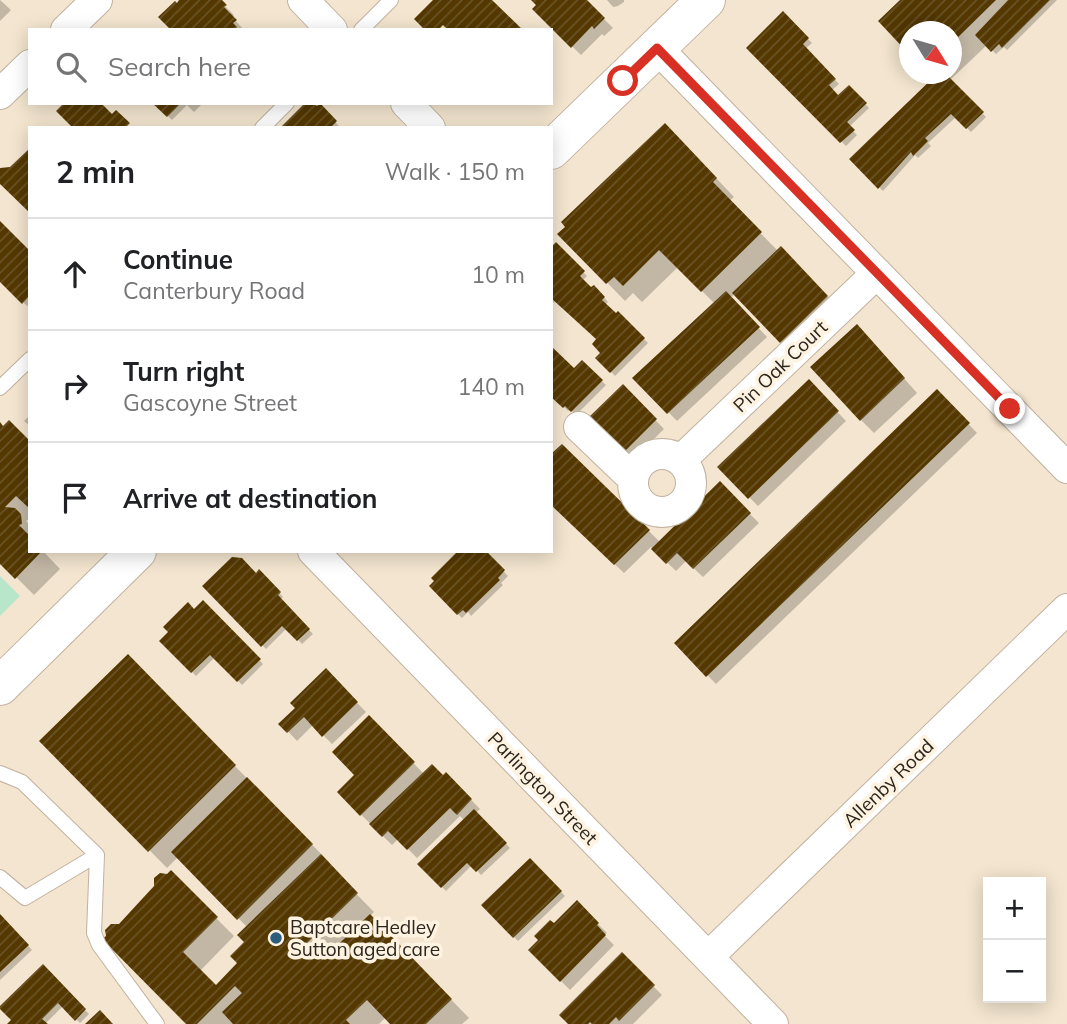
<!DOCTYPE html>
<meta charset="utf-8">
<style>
:root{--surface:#fff;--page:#f2f2f2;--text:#202124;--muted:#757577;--line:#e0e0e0}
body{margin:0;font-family:Mulish,sans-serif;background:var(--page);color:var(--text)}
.controls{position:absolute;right:21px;bottom:21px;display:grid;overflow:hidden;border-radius:0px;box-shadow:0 4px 18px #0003}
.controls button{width:63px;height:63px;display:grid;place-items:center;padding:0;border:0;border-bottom:2px solid var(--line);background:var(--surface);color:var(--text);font:35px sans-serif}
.compass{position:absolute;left:899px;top:21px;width:63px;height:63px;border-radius:50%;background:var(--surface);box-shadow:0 4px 18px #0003;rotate:127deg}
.stop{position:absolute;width:21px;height:21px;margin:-16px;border:5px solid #d93025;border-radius:50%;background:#fff}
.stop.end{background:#d93025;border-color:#fff;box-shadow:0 2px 7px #0008}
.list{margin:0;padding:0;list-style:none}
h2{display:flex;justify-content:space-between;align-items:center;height:91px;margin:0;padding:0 28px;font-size:30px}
h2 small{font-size:23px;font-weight:400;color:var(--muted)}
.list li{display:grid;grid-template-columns:46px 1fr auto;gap:21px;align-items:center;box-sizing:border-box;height:112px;padding:0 28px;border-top:2px solid var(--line)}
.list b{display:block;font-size:26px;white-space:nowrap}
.list p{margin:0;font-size:23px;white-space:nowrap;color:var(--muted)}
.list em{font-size:23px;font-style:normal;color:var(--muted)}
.icon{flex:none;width:38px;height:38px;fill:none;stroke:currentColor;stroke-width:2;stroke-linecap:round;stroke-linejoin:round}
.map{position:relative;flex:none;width:1067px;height:1024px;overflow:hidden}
.search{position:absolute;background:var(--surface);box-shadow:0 4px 18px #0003;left:28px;top:28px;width:525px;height:77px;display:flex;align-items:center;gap:18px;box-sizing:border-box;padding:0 24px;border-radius:0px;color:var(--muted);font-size:26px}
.panel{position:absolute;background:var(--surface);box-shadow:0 4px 18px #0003;left:28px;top:126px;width:525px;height:427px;border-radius:0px}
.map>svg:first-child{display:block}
</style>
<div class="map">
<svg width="1067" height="1024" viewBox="0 0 1067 1024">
<defs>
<pattern id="building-hatch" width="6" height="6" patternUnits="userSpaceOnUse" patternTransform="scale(1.75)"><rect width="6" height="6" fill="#543800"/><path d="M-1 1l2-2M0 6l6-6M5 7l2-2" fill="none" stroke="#6a5326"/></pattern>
</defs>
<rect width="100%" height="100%" fill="#f3e5cf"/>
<!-- pitch -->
<path fill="#b8e6cb" d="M0,576L20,596L0,616Z"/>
<!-- shadow -->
<path fill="#0003" d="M0,0L11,10L0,21Z
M180,0H219L234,15L232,17L244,30H173L160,18Z
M533,0H585L613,28L604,36L602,34L581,55L534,9L538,5Z
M607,0H624V2L618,6L613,7Z
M902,0H1057L1007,50L1004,47L996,54L987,45L950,80L986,117L971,132L956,117L928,143L931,146L918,158L915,155L883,191L852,159L936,78L931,74H951V32H909V51L880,21Z
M783,14L812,43L805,49L839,84L832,90L838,97L849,87L869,108L849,127L857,135L846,146L748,48Z
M155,103H203L194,112L187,105L172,120Z
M320,106L339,126L337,128H283Z
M683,143L734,197L729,201L778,251L798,266L845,315L799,359L735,294L730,298L767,337L677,421L635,378L715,304L678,267L642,302L633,293L625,301L560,234Z
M0,223L30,253V303L27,306L0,279Z
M556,244L587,276L582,281L591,290L598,291L608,302L605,305L616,316L618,313L648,343L615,376L598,358L603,353L599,339L556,300L553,303L551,300V249Z
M870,340L917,393L874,433L861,420Z
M582,362L606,385L576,415L570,409L568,411L551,394Z
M809,382L846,421L758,506L719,467Z
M623,387L664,429L631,462L589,420Z
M937,391L977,433L716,684L676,643Z
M30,415V426L24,421Z
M0,425L30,443V518L26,521L30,525V551H43L60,569L34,595L0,561Z
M562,446L660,542L720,484L759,523L703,577L686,561L676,571L651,547L624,573L551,503Z
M484,551L508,576L501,583L503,585L471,616L468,612L462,618L431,586Z
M259,572L283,597L280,600L313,634L302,644L287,628L266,649L205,586L256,575Z
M203,603L263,664L242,685L215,657L196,676L162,641Z
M128,657L330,863L328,865L374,912L370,916L469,1018L462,1024H392L386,1017L379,1024H189L119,925L171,873L234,936L200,971L216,987L239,963L247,942V927L178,857L167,868L42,741Z
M326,671L366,712L332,744L313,725L297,741L281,724L297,708Z
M369,718L424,774L443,777L446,774L480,809L476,813L510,848L481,875L472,865L446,891L420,864L465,821L460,816L417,858L398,839L392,845L339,793L357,775Z
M530,860L565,896L518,941L483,905Z
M577,903L607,933L604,935L614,945L570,990L530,950Z
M0,916L32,950L0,980Z
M622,955L662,995L633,1024H571Z
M43,967L89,1014L80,1023L63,1006L45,1024H9Z"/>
<!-- building -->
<path fill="url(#building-hatch)" d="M179,0H222L227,5L224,7L237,20L233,23L237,27L234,30H171L158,17L175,1L177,3Z
M433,0H492L523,30H448L443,25L438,30H425L414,19Z
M531,0H587L605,18L594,29L592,26L571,48L532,9L536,5Z
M900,0H996L951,44V32H909V54L878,21Z
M1008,0H1050L1002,48L999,44L991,52L975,35Z
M783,11L809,38L803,44L836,79L829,85L838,95L849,85L867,103L847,122L855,130L840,143L746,48Z
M937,74H946L984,112L966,129L951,114L925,138L928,141L913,156L911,152L878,189L849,159Z
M64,103H101L112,114L116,110L130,123L125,128H73L56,111Z
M152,103H181L167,117Z
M305,103H314L317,106L320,103L337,121L330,128H280Z
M665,123L717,178L713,182L762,232L701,292L659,250L623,286L614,277L606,284L557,234L565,227L561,222Z
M30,148V213L0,184V168L10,167Z
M0,221L30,251V281L28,283L30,295L22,304L0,282Z
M556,242L585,271L580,276L591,287L594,285L605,297L602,300L616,313L618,311L645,338L610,373L595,358L600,353L592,344L596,339L551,298V247Z
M781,246L828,296L780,343L732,293Z
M726,291L760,327L667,414L632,378Z
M857,324L905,378L860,421L810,367Z
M551,346L574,368L582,360L603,380L571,412L565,406L563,408L551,397Z
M809,379L839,411L748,499L717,467Z
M623,384L657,419L621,455L586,420Z
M937,389L970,423L706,677L674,643Z
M9,420L30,441V509L16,496L5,507L15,508L21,514L22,524L19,525L30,536V551H42L15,579L0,564V422L3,426Z
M562,444L650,530L614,565L551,505V454Z
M720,481L751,513L693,569L677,553L666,564L651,549Z
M458,551H486L505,570L498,578L500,580L466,613L463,610L457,615L429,586L434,581L431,578Z
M232,557L242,558L256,573L259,569L281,592L278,595L310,629L297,641L282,626L261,647L202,586Z
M203,600L261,659L237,682L210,655L191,673L159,641L168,632L163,627L188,602L194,609Z
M128,654L236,765L148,852L39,741Z
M326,668L358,702L322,737L304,717L287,733L278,724L295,708L290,703Z
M369,715L415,762L360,816L337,792L354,775L332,752Z
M432,764L443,775L446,772L472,799L457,815L450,808L407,850L388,831L382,837L369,824Z
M247,777L313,844L237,920L171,852Z
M474,809L507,843L476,872L467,863L441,888L417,864Z
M321,854L358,893L306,944L322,960L370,914L452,999L426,1024H390L367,1000L346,1020L350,1024H233L222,1012L242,993L235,986L197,1024H186L102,939L106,936L105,930L111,924H119L154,886V878L160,873L167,874L171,870L218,917L183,952L216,985L237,963L230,956L244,942L237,935Z
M530,858L562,891L513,938L481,905Z
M577,900L599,923L597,925L606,935L560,982L528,950L538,940L534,936L550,920L554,923Z
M0,914L29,945L0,972Z
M622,952L655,985L619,1021L616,1017L609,1024H592L590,1022L588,1024H568L559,1015Z
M43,964L86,1009L75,1021L58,1003L42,1019L48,1024H7L11,1020L0,1009V1006Z
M100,1010L113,1024H85Z"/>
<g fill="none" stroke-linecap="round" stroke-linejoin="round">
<defs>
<path id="service" d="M361,30L391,0
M262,128L287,103
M0,388L30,359
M0,773L22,782L97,855L94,933L99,945L157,1024
M0,877L25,898L97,855"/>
<path id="minor" d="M303,0L332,30
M66,30L97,0
M657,48L1067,468
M0,94L30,65
M406,103L430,128
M579,427L627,473L633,474
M633 483a29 29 0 1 1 58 0a29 29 0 1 1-58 0Z
M682,459L877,273
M313,551L773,1024
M708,957L1067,609"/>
<path id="primary" d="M551,150L706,0
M0,686L137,551"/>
</defs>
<!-- service casing -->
<use href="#service" stroke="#c0b29e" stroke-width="16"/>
<!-- minor casing -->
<use href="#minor" stroke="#c0b29e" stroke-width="32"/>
<!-- primary casing -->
<use href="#primary" stroke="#c0b29e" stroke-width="40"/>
<!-- service -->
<use href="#service" stroke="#fff" stroke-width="14"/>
<!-- minor -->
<use href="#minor" stroke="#fff" stroke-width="30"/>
<!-- primary -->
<use href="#primary" stroke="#fff" stroke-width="38"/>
</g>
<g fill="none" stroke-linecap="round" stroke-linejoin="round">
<!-- route -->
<path stroke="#d93025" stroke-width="9" d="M623,81L657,48L1010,409"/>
</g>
<!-- markers -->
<circle fill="#2e5c7b" stroke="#fef2e1" stroke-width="2.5" cx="276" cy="938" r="7"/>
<g text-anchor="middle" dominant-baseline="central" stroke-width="7" stroke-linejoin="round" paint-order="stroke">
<!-- street labels -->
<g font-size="19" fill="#2c261e" stroke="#fef2e1">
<text transform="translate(780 366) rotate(-44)">Pin Oak Court</text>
<text transform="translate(888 783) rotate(-44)">Allenby Road</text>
<text transform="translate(543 788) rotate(46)">Parlington Street</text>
</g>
<!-- poi labels -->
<g font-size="19" fill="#2c261e" stroke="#fef2e1" text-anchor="start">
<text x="290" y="927">Baptcare Hedley<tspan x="290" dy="22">Sutton aged care</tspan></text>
</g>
</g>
</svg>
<div class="controls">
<button>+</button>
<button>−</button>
</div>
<svg class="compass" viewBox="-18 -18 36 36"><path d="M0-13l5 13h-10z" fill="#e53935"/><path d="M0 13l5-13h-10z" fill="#757577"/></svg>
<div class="stop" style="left:623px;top:81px"></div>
<div class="stop end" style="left:1010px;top:409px"></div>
<div class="search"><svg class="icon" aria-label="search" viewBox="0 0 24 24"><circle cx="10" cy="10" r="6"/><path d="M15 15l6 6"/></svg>Search here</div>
<section class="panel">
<h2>2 min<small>Walk · 150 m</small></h2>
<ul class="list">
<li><svg class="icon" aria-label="ahead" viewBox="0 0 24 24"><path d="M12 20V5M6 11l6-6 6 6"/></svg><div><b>Continue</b><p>Canterbury Road</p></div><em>10 m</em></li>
<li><svg class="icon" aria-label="right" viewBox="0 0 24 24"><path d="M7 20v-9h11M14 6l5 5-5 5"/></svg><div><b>Turn right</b><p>Gascoyne Street</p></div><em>140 m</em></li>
<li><svg class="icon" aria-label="arrive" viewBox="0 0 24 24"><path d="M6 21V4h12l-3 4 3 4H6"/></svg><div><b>Arrive at destination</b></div></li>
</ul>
</section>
</div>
